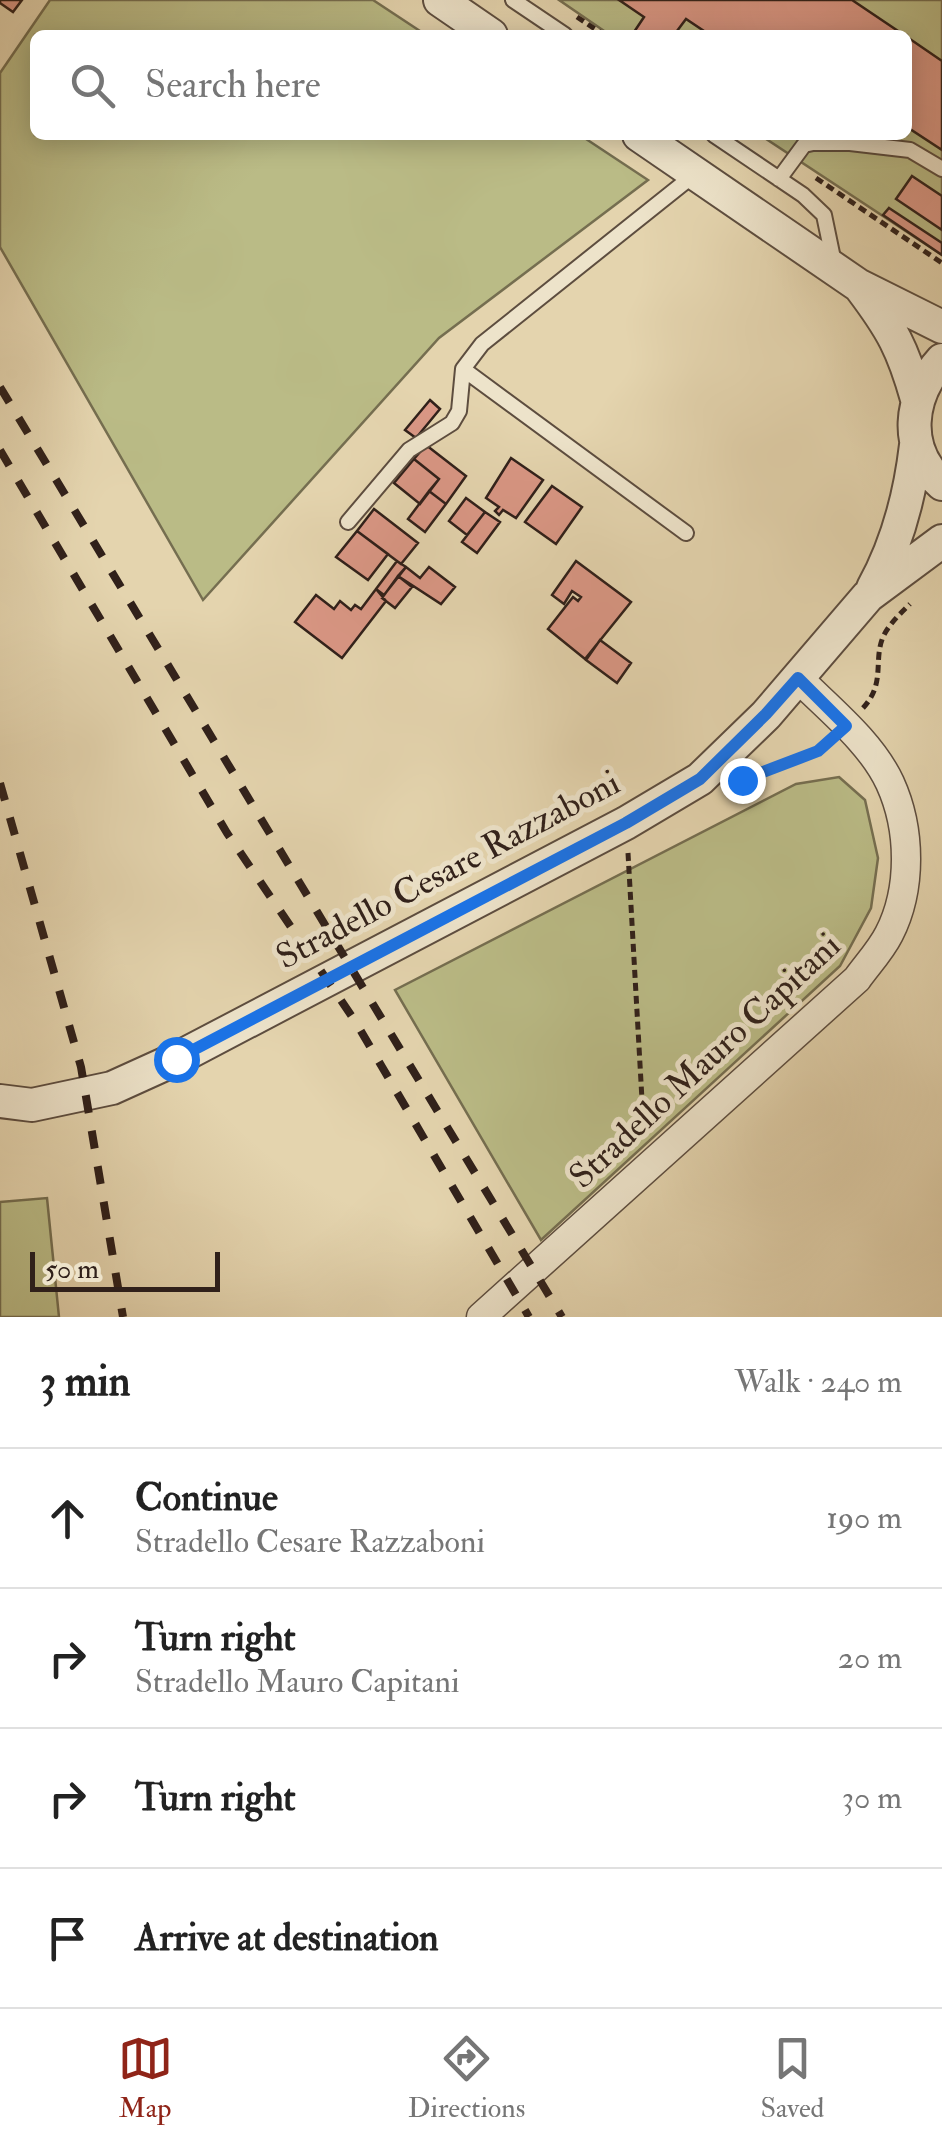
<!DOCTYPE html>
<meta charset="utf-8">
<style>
:root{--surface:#fff;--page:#f6f6f6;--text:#222;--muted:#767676;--line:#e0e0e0;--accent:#8f2418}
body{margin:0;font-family:"IM FELL Double Pica",serif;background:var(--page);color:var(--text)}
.scale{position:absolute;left:30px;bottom:25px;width:190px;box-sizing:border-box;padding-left:10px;border:5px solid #30201a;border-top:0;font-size:28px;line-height:35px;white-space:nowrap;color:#30201a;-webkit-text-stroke:8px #ede3ca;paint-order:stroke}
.stop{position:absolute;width:30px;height:30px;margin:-22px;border:8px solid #1a73e8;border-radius:50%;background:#fff}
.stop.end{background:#1a73e8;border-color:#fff;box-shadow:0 2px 10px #0008}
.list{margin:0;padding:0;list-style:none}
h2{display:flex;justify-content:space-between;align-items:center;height:130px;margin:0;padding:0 40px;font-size:42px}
h2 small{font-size:32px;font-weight:400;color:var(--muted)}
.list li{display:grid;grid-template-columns:65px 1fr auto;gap:30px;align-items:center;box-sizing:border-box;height:140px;padding:0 40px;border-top:2px solid var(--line)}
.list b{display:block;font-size:38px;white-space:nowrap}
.list p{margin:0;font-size:32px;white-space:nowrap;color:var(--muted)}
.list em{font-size:32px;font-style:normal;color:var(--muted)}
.icon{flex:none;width:55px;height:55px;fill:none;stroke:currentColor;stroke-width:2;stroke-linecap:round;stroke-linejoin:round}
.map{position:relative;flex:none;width:942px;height:1317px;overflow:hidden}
.search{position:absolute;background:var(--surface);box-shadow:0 5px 25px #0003;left:30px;right:30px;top:30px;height:110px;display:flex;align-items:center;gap:25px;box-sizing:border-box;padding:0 35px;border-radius:15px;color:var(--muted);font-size:38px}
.sheet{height:690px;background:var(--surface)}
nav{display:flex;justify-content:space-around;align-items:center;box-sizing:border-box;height:140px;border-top:2px solid var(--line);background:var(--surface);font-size:28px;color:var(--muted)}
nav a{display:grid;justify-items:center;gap:5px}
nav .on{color:var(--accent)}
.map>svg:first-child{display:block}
</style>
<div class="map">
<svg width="942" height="1317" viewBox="0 0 942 1317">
<rect width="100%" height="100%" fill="#e4d4ae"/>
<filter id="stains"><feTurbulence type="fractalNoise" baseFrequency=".002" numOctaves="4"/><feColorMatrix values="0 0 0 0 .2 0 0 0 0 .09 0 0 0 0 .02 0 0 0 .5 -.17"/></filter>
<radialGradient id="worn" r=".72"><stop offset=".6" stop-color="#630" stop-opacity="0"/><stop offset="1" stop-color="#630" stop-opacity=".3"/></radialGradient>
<!-- green -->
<path fill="#babb86" stroke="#756e50" stroke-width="2.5" d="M50,0H373L426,35H35V135H580L648,180L439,338L203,600L0,247V73Z
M559,0H942V255L760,135H907V35H610Z
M839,777L865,800L878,858L871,908L840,966L541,1240L395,990L796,784Z
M47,1198L59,1317H0V1202Z"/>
<!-- building -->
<path fill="#da9785" stroke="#30201a" stroke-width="2.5" d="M0,0H22L13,12L0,3Z
M619,0H852L904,35H710L686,19L674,35H632L644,17Z
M907,37L942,61V150L907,127Z
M912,176L942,196V230L896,199Z
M889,208L942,243V255L883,215Z
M430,400L440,409L416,438L405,430Z
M426,445L466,476L446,504L429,491L439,479L414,459Z
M511,458L543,480L516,518L503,510L499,515L495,511L499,507L486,498Z
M414,459L439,479L420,504L394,483Z
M552,486L582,507L556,544L525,522Z
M429,491L446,504L425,532L408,519Z
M466,498L485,512L467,535L449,521Z
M374,509L418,543L401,564L357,531Z
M485,512L500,522L477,553L462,542Z
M357,531L388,554L368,580L336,557Z
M397,561L406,567L384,595L376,589Z
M576,561L631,602L585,659L548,629L573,597L578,601L581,597L572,591L564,604L552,595Z
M406,567L420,578L429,567L455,587L441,604L398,576Z
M398,576L412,587L395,608L382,598Z
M376,589L386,601L342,658L295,622L316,595L334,609L340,601L351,610L355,605L361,609Z
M600,640L631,663L617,683L586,660Z"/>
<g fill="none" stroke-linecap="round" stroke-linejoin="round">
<defs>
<path id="service" d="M513,0L565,35
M714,135L803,195L824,215L834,263
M779,179L804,145L813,143H850L910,150L942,169
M463,369L686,533
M348,522L409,450L452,423L459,411L463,369L482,344L695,174"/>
<path id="minor" d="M481,1317L857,979C867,965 881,950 889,934C912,889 911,829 890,783C871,742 829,709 797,677"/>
<path id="tertiary" d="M440,0L491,35
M639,135L858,285L942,327
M861,288C892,329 903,349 917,399
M942,360C909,396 902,449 942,484
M873,588C898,543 910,496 916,445
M0,1101L32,1105L112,1088L176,1059L626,823L700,779L766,715L868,596L942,541"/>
</defs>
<!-- service casing -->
<use href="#service" stroke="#5d4d3f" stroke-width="18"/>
<!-- minor casing -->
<use href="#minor" stroke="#5d4d3f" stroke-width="31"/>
<!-- tertiary casing -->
<use href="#tertiary" stroke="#5d4d3f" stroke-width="36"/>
<!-- path -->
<path stroke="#30201a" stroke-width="5" stroke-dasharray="8 5" stroke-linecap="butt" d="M577,17L604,35
M816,178L942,263
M863,708C886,683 873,661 883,637C889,624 900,614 910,604
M741,781L818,751L830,740
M628,853L644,1135"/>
<!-- service -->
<use href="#service" stroke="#ede3ca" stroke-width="14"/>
<!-- minor -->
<use href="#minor" stroke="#ede3ca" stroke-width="28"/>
<!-- tertiary -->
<use href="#tertiary" stroke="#ede3ca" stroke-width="32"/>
<!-- rail -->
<path stroke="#30201a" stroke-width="8" stroke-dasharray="18 18" stroke-linecap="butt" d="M0,387L562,1317
M0,450L227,833L355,1021L529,1317
M0,783L81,1067L123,1317"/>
</g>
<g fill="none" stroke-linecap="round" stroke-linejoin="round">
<!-- route -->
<path stroke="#1a73e8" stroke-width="12" d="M176,1059L626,823L700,779L766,714L798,678L846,726L818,751L742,780"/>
</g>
<g text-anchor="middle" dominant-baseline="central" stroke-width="10" stroke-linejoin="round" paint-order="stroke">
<!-- street labels -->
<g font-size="35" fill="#30201a" stroke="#ede3ca">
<text transform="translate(448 870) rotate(-28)">Stradello Cesare Razzaboni</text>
<text transform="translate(705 1061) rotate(-43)">Stradello Mauro Capitani</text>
</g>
</g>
<rect width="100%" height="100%" filter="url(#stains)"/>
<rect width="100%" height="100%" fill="url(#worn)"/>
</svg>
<div class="scale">50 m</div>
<div class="stop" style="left:176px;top:1059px"></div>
<div class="stop end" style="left:742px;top:780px"></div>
<div class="search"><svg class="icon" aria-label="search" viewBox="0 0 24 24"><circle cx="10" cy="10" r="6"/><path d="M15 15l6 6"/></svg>Search here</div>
</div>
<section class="sheet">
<h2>3 min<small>Walk · 240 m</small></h2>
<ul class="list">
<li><svg class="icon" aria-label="ahead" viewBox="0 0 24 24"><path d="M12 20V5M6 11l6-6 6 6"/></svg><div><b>Continue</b><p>Stradello Cesare Razzaboni</p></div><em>190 m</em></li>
<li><svg class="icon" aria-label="right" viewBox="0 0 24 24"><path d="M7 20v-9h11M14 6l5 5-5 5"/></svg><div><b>Turn right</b><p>Stradello Mauro Capitani</p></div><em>20 m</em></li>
<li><svg class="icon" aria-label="right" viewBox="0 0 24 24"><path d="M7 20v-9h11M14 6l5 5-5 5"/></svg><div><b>Turn right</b></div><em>30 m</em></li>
<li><svg class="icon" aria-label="arrive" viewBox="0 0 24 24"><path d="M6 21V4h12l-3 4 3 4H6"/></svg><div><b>Arrive at destination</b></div></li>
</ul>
</section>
<nav>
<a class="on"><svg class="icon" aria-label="map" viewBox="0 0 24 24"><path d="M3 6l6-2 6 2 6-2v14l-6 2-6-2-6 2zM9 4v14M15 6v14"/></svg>Map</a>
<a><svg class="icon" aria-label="directions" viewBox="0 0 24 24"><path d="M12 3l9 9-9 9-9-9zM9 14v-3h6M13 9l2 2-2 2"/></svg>Directions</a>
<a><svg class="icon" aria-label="saved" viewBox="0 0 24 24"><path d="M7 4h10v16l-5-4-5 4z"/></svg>Saved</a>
</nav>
